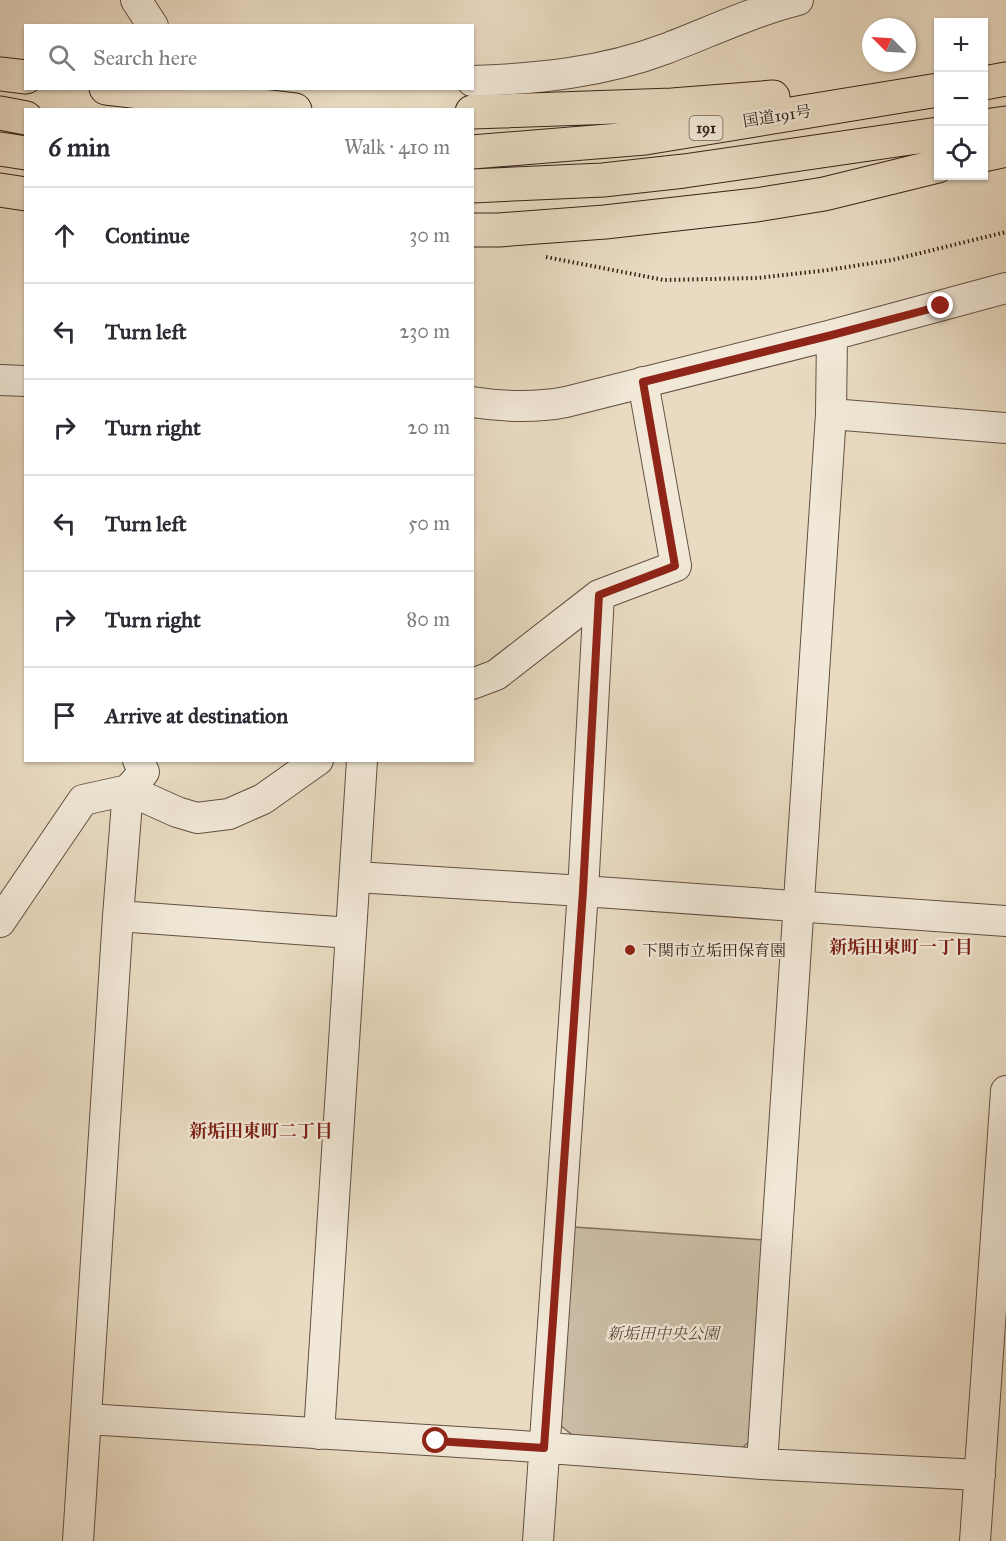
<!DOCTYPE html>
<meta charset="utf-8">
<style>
:root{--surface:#fff;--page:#f2f2f3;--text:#2b2b33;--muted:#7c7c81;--line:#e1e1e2}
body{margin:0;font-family:"IM FELL Great Primer","Noto Serif JP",serif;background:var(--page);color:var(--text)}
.controls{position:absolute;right:18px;top:18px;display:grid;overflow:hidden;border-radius:0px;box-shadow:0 2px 4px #0004}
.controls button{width:54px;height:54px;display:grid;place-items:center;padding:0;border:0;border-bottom:2px solid var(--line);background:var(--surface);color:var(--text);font:30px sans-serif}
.compass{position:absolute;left:862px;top:18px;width:54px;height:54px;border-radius:50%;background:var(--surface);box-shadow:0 2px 4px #0004;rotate:294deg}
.stop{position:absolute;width:18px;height:18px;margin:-14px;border:4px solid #8f2418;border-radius:50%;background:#fff}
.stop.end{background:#8f2418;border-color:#fff;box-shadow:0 2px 6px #0008}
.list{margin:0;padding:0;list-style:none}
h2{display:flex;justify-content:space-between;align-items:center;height:78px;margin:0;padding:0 24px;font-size:26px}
h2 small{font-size:20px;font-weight:400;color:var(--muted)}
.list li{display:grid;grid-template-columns:39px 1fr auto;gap:18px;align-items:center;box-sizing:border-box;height:96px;padding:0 24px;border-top:2px solid var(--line)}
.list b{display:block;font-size:22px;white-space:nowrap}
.list em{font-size:20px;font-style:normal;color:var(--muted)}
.icon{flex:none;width:33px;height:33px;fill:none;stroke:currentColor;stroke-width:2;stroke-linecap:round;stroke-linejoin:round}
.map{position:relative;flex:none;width:1006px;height:1541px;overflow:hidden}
.search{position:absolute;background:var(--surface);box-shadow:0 2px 4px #0004;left:24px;top:24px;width:450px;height:66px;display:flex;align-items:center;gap:15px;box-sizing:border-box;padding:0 21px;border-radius:0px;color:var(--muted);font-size:22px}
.panel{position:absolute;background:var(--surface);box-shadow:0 2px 4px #0004;left:24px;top:108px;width:450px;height:654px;border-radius:0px}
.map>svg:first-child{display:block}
</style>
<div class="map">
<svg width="1006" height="1541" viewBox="0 0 1006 1541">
<rect width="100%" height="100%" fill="#e9dbc2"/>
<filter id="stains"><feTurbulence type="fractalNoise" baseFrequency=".00333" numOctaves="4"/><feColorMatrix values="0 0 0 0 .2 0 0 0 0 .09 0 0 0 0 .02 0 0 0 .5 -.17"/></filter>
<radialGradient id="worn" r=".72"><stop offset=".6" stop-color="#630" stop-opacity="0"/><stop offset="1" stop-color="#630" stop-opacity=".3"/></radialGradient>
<!-- green -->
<path fill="#cabca5" stroke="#806f5e" stroke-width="1.5" d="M574,1227L764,1240L751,1440L741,1449L575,1437L561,1426Z"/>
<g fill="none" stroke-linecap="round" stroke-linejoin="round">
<defs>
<path id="minor" d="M136,0L153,26
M472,81C538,79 604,72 665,49C710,32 751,12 798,0
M0,380L26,381
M472,402C504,407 535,408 566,402L832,335L1006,288
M831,414L1006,428
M472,684L496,675L599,595L676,566L643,382
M356,877L583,891L1006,921
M118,916L351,933
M0,922L83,800L128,790L177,812L197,818L229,814L263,799L318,760
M87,1419L507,1445L762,1464L980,1475
M319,1434L362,760
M762,1464L831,414L832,335
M78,1541L118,916L128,790L144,772L138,760
M538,1541L583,891L599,595
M975,1541L1006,1091"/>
<path id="highway" d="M0,74L26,77
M984,83L1006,79
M106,88L295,110
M472,112L672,105L773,97
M0,113L26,118
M984,126L1006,123
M0,149L26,153
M472,152L645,138L938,90
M984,155L1006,150
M472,186L603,180L684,171L938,134
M0,190L26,194
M472,230H499L605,222L756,205L824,194L938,166"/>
</defs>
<!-- minor casing -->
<use href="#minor" stroke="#625042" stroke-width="32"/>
<!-- highway casing -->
<use href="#highway" stroke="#352218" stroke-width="35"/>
<!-- path -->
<path stroke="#352218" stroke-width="4" stroke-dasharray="1.5 3" stroke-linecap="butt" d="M546,257L664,280L757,278L828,270L892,260L1006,232"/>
<!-- minor -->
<use href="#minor" stroke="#f1e8d7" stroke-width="30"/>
<!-- highway -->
<use href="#highway" stroke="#e9dbc2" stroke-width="33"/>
</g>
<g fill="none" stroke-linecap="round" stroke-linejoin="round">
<!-- route -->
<path stroke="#8f2418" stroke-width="8" d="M436,1441L544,1448L583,891L599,595L675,566L643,382L832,335L941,306"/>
</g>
<!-- markers -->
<circle fill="#8f2418" stroke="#f1e8d7" stroke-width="2" cx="630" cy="950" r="6"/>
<g text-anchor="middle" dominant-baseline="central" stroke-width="4.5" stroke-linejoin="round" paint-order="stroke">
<!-- shield labels -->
<rect fill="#f1e8d7" stroke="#6d5d51" stroke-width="1.5" x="689.5" y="116" width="33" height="24" rx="4.5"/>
<g font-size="15" font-weight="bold" fill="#352218">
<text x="706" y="128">191</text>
</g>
<!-- street labels -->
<g font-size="16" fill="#352218" stroke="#f1e8d7">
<text transform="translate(777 116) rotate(-9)">国道191号</text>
</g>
<!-- poi labels -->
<g font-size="16" fill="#352218" stroke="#f1e8d7" text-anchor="start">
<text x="642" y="950">下関市立垢田保育園</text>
</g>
<!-- park labels -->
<g font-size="16" font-style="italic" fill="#5a483b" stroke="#f1e8d7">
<text x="663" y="1333">新垢田中央公園</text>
</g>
<!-- neighbourhood labels -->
<g font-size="18" font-weight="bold" fill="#7a1f14" stroke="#f1e8d7">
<text x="901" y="947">新垢田東町一丁目</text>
<text x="261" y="1131">新垢田東町二丁目</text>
</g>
</g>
<rect width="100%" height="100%" filter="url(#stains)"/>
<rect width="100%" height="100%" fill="url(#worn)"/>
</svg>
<div class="controls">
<button>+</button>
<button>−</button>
<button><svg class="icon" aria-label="locate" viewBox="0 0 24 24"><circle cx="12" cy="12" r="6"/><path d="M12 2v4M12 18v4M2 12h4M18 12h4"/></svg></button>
</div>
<svg class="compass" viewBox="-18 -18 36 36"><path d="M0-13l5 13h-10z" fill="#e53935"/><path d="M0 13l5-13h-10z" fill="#7c7c81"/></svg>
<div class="stop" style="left:436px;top:1441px"></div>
<div class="stop end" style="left:941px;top:306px"></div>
<div class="search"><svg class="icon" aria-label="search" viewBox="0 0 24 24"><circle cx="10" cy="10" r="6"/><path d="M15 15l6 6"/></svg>Search here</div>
<section class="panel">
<h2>6 min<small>Walk · 410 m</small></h2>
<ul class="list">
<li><svg class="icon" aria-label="ahead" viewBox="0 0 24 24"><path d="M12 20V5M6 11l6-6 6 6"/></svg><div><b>Continue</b></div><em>30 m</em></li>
<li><svg class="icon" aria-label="left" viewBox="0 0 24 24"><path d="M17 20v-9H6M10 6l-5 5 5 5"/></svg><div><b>Turn left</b></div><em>230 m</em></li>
<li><svg class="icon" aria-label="right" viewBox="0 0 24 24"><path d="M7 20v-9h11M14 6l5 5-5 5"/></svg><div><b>Turn right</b></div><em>20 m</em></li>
<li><svg class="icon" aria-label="left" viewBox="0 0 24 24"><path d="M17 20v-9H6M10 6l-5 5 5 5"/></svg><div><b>Turn left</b></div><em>50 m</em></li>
<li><svg class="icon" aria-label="right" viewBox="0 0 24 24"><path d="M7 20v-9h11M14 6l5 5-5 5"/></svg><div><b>Turn right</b></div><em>80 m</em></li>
<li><svg class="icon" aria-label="arrive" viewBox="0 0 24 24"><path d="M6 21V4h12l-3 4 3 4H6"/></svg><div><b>Arrive at destination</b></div></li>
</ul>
</section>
</div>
